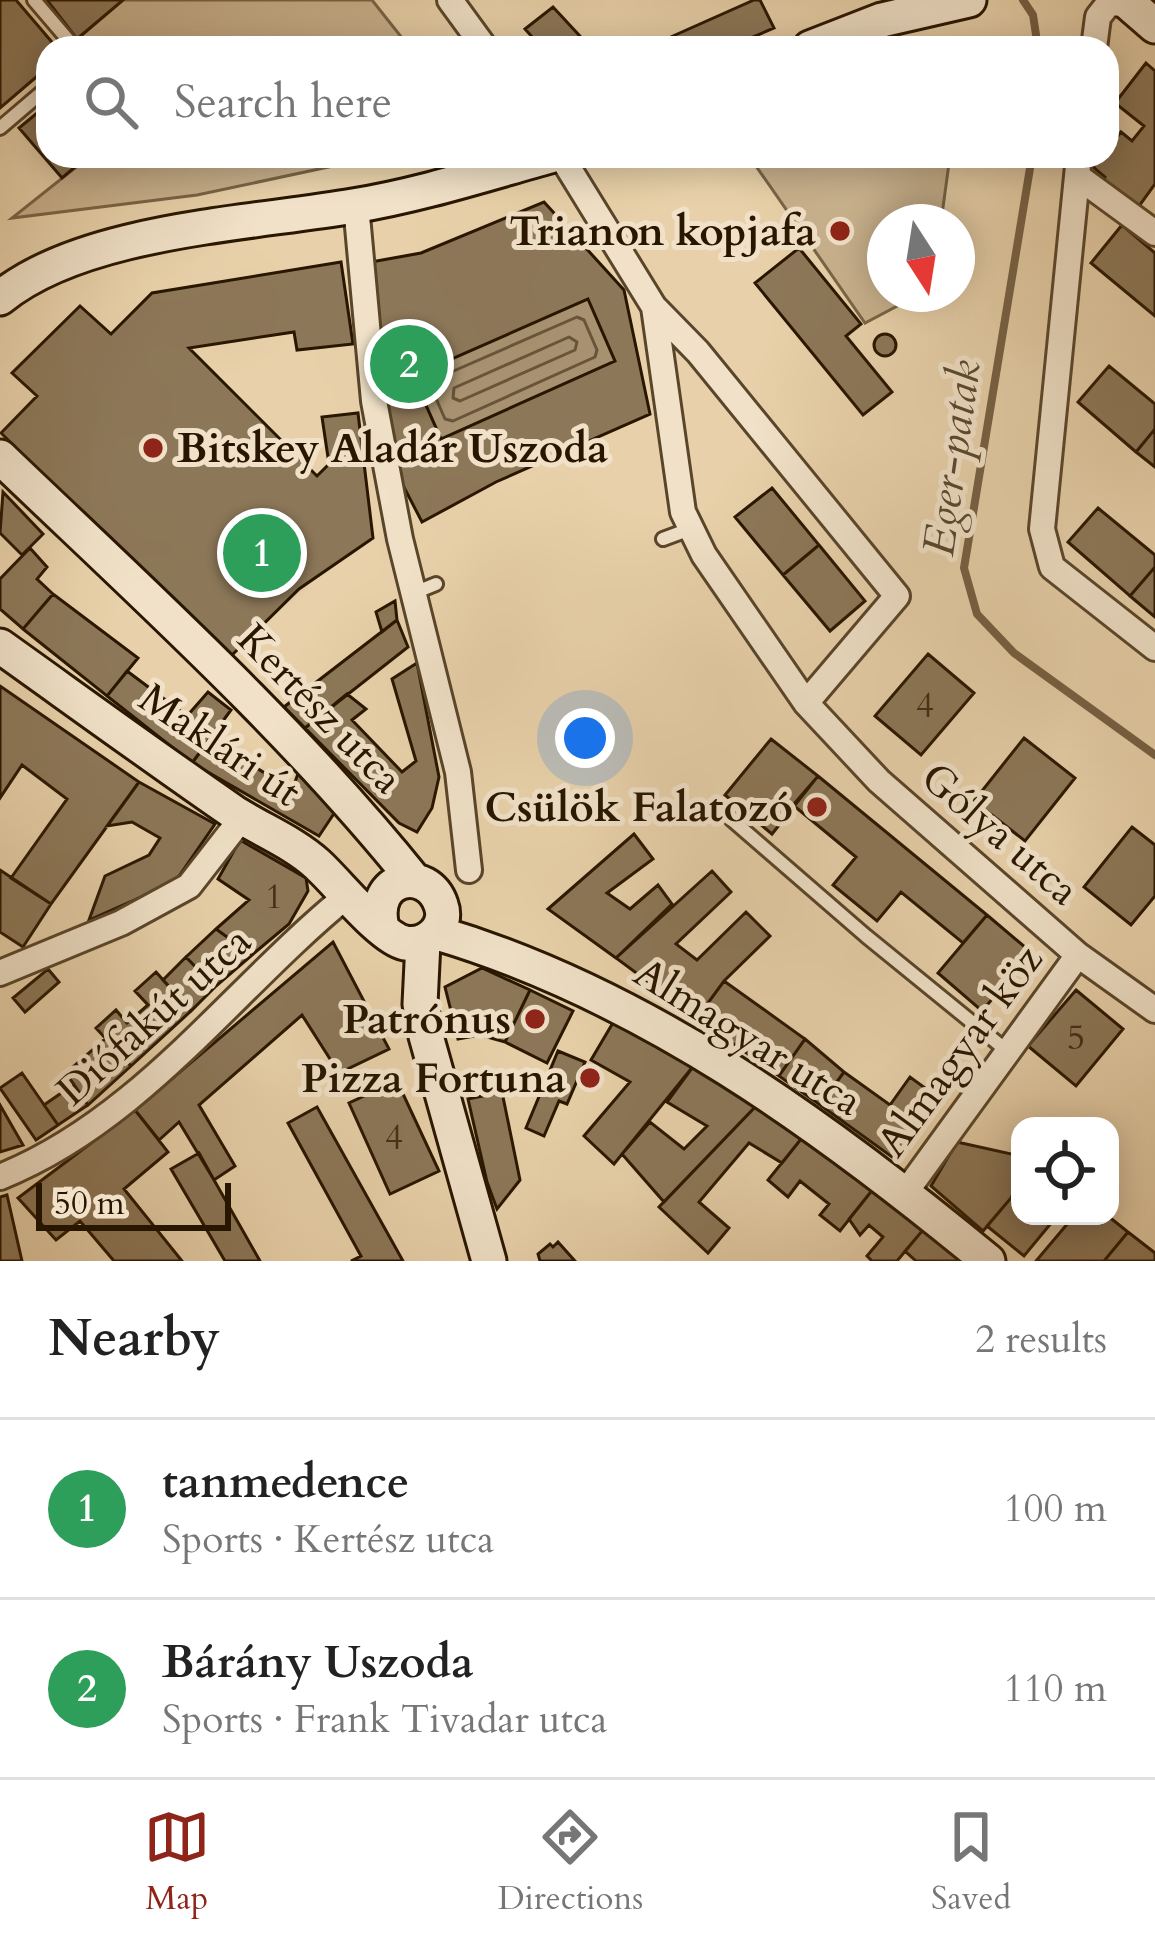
<!DOCTYPE html>
<meta charset="utf-8">
<style>
:root{--surface:#fff;--page:#f6f6f6;--text:#222;--muted:#767676;--line:#e0e0e0;--accent:#8f2418}
body{margin:0;font-family:Cardo,serif;background:var(--page);color:var(--text)}
.controls{position:absolute;right:36px;bottom:36px;display:grid;overflow:hidden;border-radius:24px;box-shadow:0 6px 30px #0003}
.controls button{width:108px;height:108px;display:grid;place-items:center;padding:0;border:0;border-bottom:3px solid var(--line);background:var(--surface);color:var(--text);font:60px sans-serif}
.compass{position:absolute;left:867px;top:204px;width:108px;height:108px;border-radius:50%;background:var(--surface);box-shadow:0 6px 30px #0003;rotate:168deg}
.scale{position:absolute;left:36px;bottom:30px;width:195px;box-sizing:border-box;padding-left:12px;border:6px solid #291600;border-top:0;font-size:33px;line-height:42px;white-space:nowrap;color:#291600;-webkit-text-stroke:9px #f0e1c8;paint-order:stroke}
.you{position:absolute;left:585px;top:738px;width:42px;height:42px;margin:-30px;border:9px solid #fff;border-radius:50%;background:#1a73e8;box-shadow:0 0 0 18px #1a73e833}
.badge{display:grid;place-items:center;width:78px;height:78px;border-radius:50%;background:var(--accent);color:#fff;font-size:39px;font-weight:700}
.pin{position:absolute;translate:-50% -50%;border:6px solid #fff;box-shadow:0 3px 12px #0006}
.list{margin:0;padding:0;list-style:none}
h2{display:flex;justify-content:space-between;align-items:center;height:156px;margin:0;padding:0 48px;font-size:51px}
h2 small{font-size:39px;font-weight:400;color:var(--muted)}
.list li{display:grid;grid-template-columns:78px 1fr auto;gap:36px;align-items:center;box-sizing:border-box;height:180px;padding:0 48px;border-top:3px solid var(--line)}
.list b{display:block;font-size:45px;white-space:nowrap}
.list p{margin:0;font-size:39px;white-space:nowrap;color:var(--muted)}
.list em{font-size:39px;font-style:normal;color:var(--muted)}
.icon{flex:none;width:66px;height:66px;fill:none;stroke:currentColor;stroke-width:2;stroke-linecap:round;stroke-linejoin:round}
.map{position:relative;flex:none;width:1155px;height:1261px;overflow:hidden}
.search{position:absolute;background:var(--surface);box-shadow:0 6px 30px #0003;left:36px;right:36px;top:36px;height:132px;display:flex;align-items:center;gap:30px;box-sizing:border-box;padding:0 42px;border-radius:36px;color:var(--muted);font-size:45px}
.sheet{height:516px;background:var(--surface)}
nav{display:flex;justify-content:space-around;align-items:center;box-sizing:border-box;height:168px;border-top:3px solid var(--line);background:var(--surface);font-size:33px;color:var(--muted)}
nav a{display:grid;justify-items:center;gap:6px}
nav .on{color:var(--accent)}
.map>svg:first-child{display:block}
</style>
<div class="map">
<svg width="1155" height="1261" viewBox="0 0 1155 1261">
<rect width="100%" height="100%" fill="#e8d1aa"/>
<filter id="stains"><feTurbulence type="fractalNoise" baseFrequency=".00167" numOctaves="4"/><feColorMatrix values="0 0 0 0 .2 0 0 0 0 .09 0 0 0 0 .02 0 0 0 .5 -.17"/></filter>
<radialGradient id="worn" r=".72"><stop offset=".6" stop-color="#630" stop-opacity="0"/><stop offset="1" stop-color="#630" stop-opacity=".3"/></radialGradient>
<!-- green -->
<path fill="#c8b18d" stroke="#786446" stroke-width="3" d="M123,0H372L410,48H86L77,39Z
M90,156H380L197,195L12,218Z
M749,156H950L941,222H885V294H920L865,323Z"/>
<!-- water -->
<path fill="#a79170" stroke="#756043" stroke-width="3" d="M588,299L615,361L441,439L413,376Z"/>
<g fill="none" stroke-linecap="round" stroke-linejoin="round">
<!-- shore -->
<path stroke="#685438" stroke-width="3" d="M577,317L584,320L597,350L595,357L453,421L445,419L431,387L433,380Z
M569,337L577,342L575,350L460,401L453,398L454,388Z"/>
<!-- stream -->
<path stroke="#756043" stroke-width="8" d="M1023,0L1033,15L1038,48
M1032,156L964,568L977,614L1014,653L1155,755"/>
</g>
<!-- building -->
<path fill="#8c7758" stroke="#291600" stroke-width="3" fill-rule="evenodd" d="M0,0H16L57,48H48V67L0,108Z
M47,0H123L77,39Z
M754,0H760L774,28L727,48H646Z
M553,7L591,48H542L525,29Z
M1146,63L1155,71V184L1137,209L1101,184L1105,177L1093,167L1102,156H1107V150L1121,132L1132,141L1144,126L1115,103Z
M48,104V156H88L62,178L19,128Z
M544,202L624,290L650,414L496,482L422,522L394,468L379,368L371,262L421,253ZM588,299L615,361L441,439L413,376Z
M1122,225L1155,253V316L1091,263Z
M799,248L861,324L846,336L892,392L863,415L755,283Z
M341,262L353,344L297,350L294,332L189,348L317,476L329,464L322,417L358,413L373,538L299,589L229,658L1,433L37,396L12,373L80,306L111,334L152,293Z
M874 345a11 11 0 1 1 22 0a11 11 0 1 1-22 0Z
M1109,366L1155,404V429L1136,452L1078,402Z
M1155,429V467L1136,452Z
M772,488L819,545L783,575L735,517Z
M3,492L43,534L22,555L0,533Z
M1098,508L1155,555V567L1130,596L1068,542Z
M819,545L865,601L830,631L783,575Z
M30,548L47,567L37,579L53,594L23,629L0,609V579Z
M1155,567V617L1130,596Z
M53,594L138,658L107,696L23,629Z
M395,601L397,620L382,632L376,612Z
M397,620L408,647L305,728L284,707Z
M928,654L974,693L921,755L875,716Z
M417,663L439,777L432,808L417,832L399,823L305,728L347,694L366,709L352,720L402,772L416,761L392,679Z
M127,671L187,716L208,692L231,710L192,763L107,696Z
M0,686L139,782L51,904L11,878L67,799L22,765L0,798Z
M1024,738L1075,778L1025,841L974,801Z
M210,739L292,790L299,771L337,809L319,836L192,763Z
M771,739L818,776L772,834L725,795Z
M818,776L987,915L963,943L901,892L877,921L833,885L856,857L793,805Z
M139,782L215,824L175,882L89,920L105,876L149,855L160,838L132,822L107,826Z
M1132,827L1155,845V896L1131,925L1084,887Z
M634,834L653,859L607,893L630,909L658,885L672,904L616,958L548,909Z
M240,840L306,878L308,891L289,924L252,955L216,929L249,900L218,879Z
M0,870L51,904L23,947L0,932Z
M712,871L731,892L676,944L697,960L746,912L770,936L724,981L697,1018L616,958Z
M987,915L1032,953L982,1011L938,973Z
M216,929L252,955L215,987L186,957Z
M333,942L389,1049L339,1073L302,1015L199,1105L235,1166L214,1180L179,1122L159,1140L135,1110Z
M186,957L215,987L191,1011L163,980Z
M482,968L530,990L505,1042L480,1035L458,1039L445,987Z
M48,969L59,982L25,1012L13,998Z
M156,972L191,1011L131,1066L96,1028L116,1010L127,1023L148,1005L135,991Z
M724,981L805,1039L779,1076L697,1018Z
M530,990L573,1011L547,1063L505,1042Z
M1076,990L1123,1029L1076,1086L1028,1046Z
M614,1021L695,1064L614,1164L584,1136L630,1082L591,1060Z
M106,1038L131,1066L88,1105L66,1073Z
M805,1039L844,1072L820,1105L779,1076Z
M558,1051L585,1062L567,1104L559,1101L544,1136L526,1128Z
M695,1064L758,1104L664,1202L622,1154L650,1122L684,1149L707,1126L667,1102Z
M844,1072L890,1105L910,1077L943,1101L899,1162L820,1105Z
M22,1073L58,1125L36,1140L0,1088Z
M397,1081L439,1171L390,1194L349,1103Z
M73,1085L88,1105L58,1125L44,1105Z
M502,1092L520,1180L497,1209L487,1182L468,1099Z
M758,1104L805,1134L782,1163L749,1143L699,1202L729,1228L708,1253L659,1207Z
M0,1105L23,1145L0,1152Z
M317,1107L403,1261H351L361,1256L288,1123Z
M135,1110L168,1152L124,1189L182,1261H114L80,1221L56,1240L18,1198Z
M805,1134L874,1188L840,1231L820,1215L829,1204L800,1181L788,1197L768,1180Z
M957,1142L1020,1156V1179L1011,1198L983,1231L931,1186Z
M199,1153L214,1180L260,1261H225L171,1169Z
M1020,1179V1216H1057L1024,1256L987,1226L1011,1198Z
M874,1188L923,1230L897,1261H872L867,1256L883,1237L869,1225L860,1235L849,1219Z
M7,1195L22,1261H0V1197Z
M1074,1216H1108L1128,1232L1104,1261H1036Z
M923,1230L962,1261H916L905,1251Z
M1128,1232L1155,1253V1261H1104Z
M558,1242L575,1261H540L538,1254L550,1244L553,1247Z"/>
<g fill="none" stroke-linecap="round" stroke-linejoin="round">
<defs>
<path id="lane" d="M34,0L75,48
M0,128L48,87
M663,539L690,529
M414,593L436,584
M731,819L866,936L1006,1050"/>
<path id="street" d="M450,0L485,48
M1094,48L1098,17L1109,3L1129,4
M561,156L654,307L698,352L897,596L806,703
M1079,156L1042,529L1052,567L1155,648
M1077,176L1155,233
M356,205L374,401L400,539L458,772L469,870
M654,307L683,512L704,555L806,703L879,781L1078,955L1155,1010
M0,973L121,923L189,886L242,818
M0,1177C142,1120 233,988 349,894
M905,1193L1078,955"/>
<path id="secondary" d="M1125,0L1155,26
M810,48L882,20L969,0
M0,298C83,230 249,224 353,206C420,195 485,174 550,156
M0,457C142,593 290,726 414,880
M0,646C77,701 154,757 232,811C259,829 293,842 317,864C338,883 381,938 405,943C427,947 449,927 441,905C428,865 369,875 382,928
M437,933C643,994 823,1125 988,1261
M423,942L420,1004L426,1036L489,1261"/>
</defs>
<!-- lane casing -->
<use href="#lane" stroke="#59452a" stroke-width="18"/>
<!-- street casing -->
<use href="#street" stroke="#59452a" stroke-width="30"/>
<!-- secondary casing -->
<use href="#secondary" stroke="#291600" stroke-width="39"/>
<!-- lane -->
<use href="#lane" stroke="#f0e1c8" stroke-width="12"/>
<!-- street -->
<use href="#street" stroke="#f0e1c8" stroke-width="24"/>
<!-- secondary -->
<use href="#secondary" stroke="#f0e1c8" stroke-width="33"/>
</g>
<!-- markers -->
<g fill="#8f2418" stroke="#f0e1c8" stroke-width="4.5">
<circle cx="840" cy="231" r="12"/>
<circle cx="153" cy="448" r="12"/>
<circle cx="817" cy="807" r="12"/>
<circle cx="535" cy="1019" r="12"/>
<circle cx="590" cy="1078" r="12"/>
</g>
<g text-anchor="middle" dominant-baseline="central" stroke-width="10" stroke-linejoin="round" paint-order="stroke">
<!-- number labels -->
<g font-size="36" fill="#422e16">
<text x="925" y="705">4</text>
<text x="274" y="896">1</text>
<text x="1076" y="1037">5</text>
<text x="394" y="1137">4</text>
</g>
<!-- poi labels -->
<g font-size="42" font-weight="bold" fill="#291600" stroke="#f0e1c8" text-anchor="end">
<text x="816" y="231">Trianon kopjafa</text>
<text x="177" y="448" text-anchor="start">Bitskey Aladár Uszoda</text>
<text x="793" y="807">Csülök Falatozó</text>
<text x="511" y="1019">Patrónus</text>
<text x="566" y="1078">Pizza Fortuna</text>
</g>
<!-- street labels -->
<g font-size="42" fill="#291600" stroke="#f0e1c8">
<text transform="translate(320 709) rotate(46)">Kertész utca</text>
<text transform="translate(220 745) rotate(34)">Maklári út</text>
<text transform="translate(1000 834) rotate(41)">Gólya utca</text>
<text transform="translate(154 1016) rotate(-42)">Diófakút utca</text>
<text transform="translate(748 1037) rotate(32)">Almagyar utca</text>
<text transform="translate(960 1051) rotate(-54)">Almagyar köz</text>
</g>
<!-- water labels -->
<g font-size="45" font-style="italic" fill="#5b472d" stroke="#f0e1c8">
<text transform="translate(952 458) rotate(-82)">Eger-patak</text>
</g>
</g>
<rect width="100%" height="100%" filter="url(#stains)"/>
<rect width="100%" height="100%" fill="url(#worn)"/>
</svg>
<div class="controls">
<button><svg class="icon" aria-label="locate" viewBox="0 0 24 24"><circle cx="12" cy="12" r="6"/><path d="M12 2v4M12 18v4M2 12h4M18 12h4"/></svg></button>
</div>
<svg class="compass" viewBox="-18 -18 36 36"><path d="M0-13l5 13h-10z" fill="#e53935"/><path d="M0 13l5-13h-10z" fill="#767676"/></svg>
<div class="scale">50 m</div>
<div class="you"></div>
<div class="pin badge" style="left:262px;top:553px;background:#2e9e5b">1</div>
<div class="pin badge" style="left:409px;top:364px;background:#2e9e5b">2</div>
<div class="search"><svg class="icon" aria-label="search" viewBox="0 0 24 24"><circle cx="10" cy="10" r="6"/><path d="M15 15l6 6"/></svg>Search here</div>
</div>
<section class="sheet">
<h2>Nearby<small>2 results</small></h2>
<ul class="list">
<li><span class="badge" style="background:#2e9e5b">1</span><div><b>tanmedence</b><p>Sports · Kertész utca</p></div><em>100 m</em></li>
<li><span class="badge" style="background:#2e9e5b">2</span><div><b>Bárány Uszoda</b><p>Sports · Frank Tivadar utca</p></div><em>110 m</em></li>
</ul>
</section>
<nav>
<a class="on"><svg class="icon" aria-label="map" viewBox="0 0 24 24"><path d="M3 6l6-2 6 2 6-2v14l-6 2-6-2-6 2zM9 4v14M15 6v14"/></svg>Map</a>
<a><svg class="icon" aria-label="directions" viewBox="0 0 24 24"><path d="M12 3l9 9-9 9-9-9zM9 14v-3h6M13 9l2 2-2 2"/></svg>Directions</a>
<a><svg class="icon" aria-label="saved" viewBox="0 0 24 24"><path d="M7 4h10v16l-5-4-5 4z"/></svg>Saved</a>
</nav>
